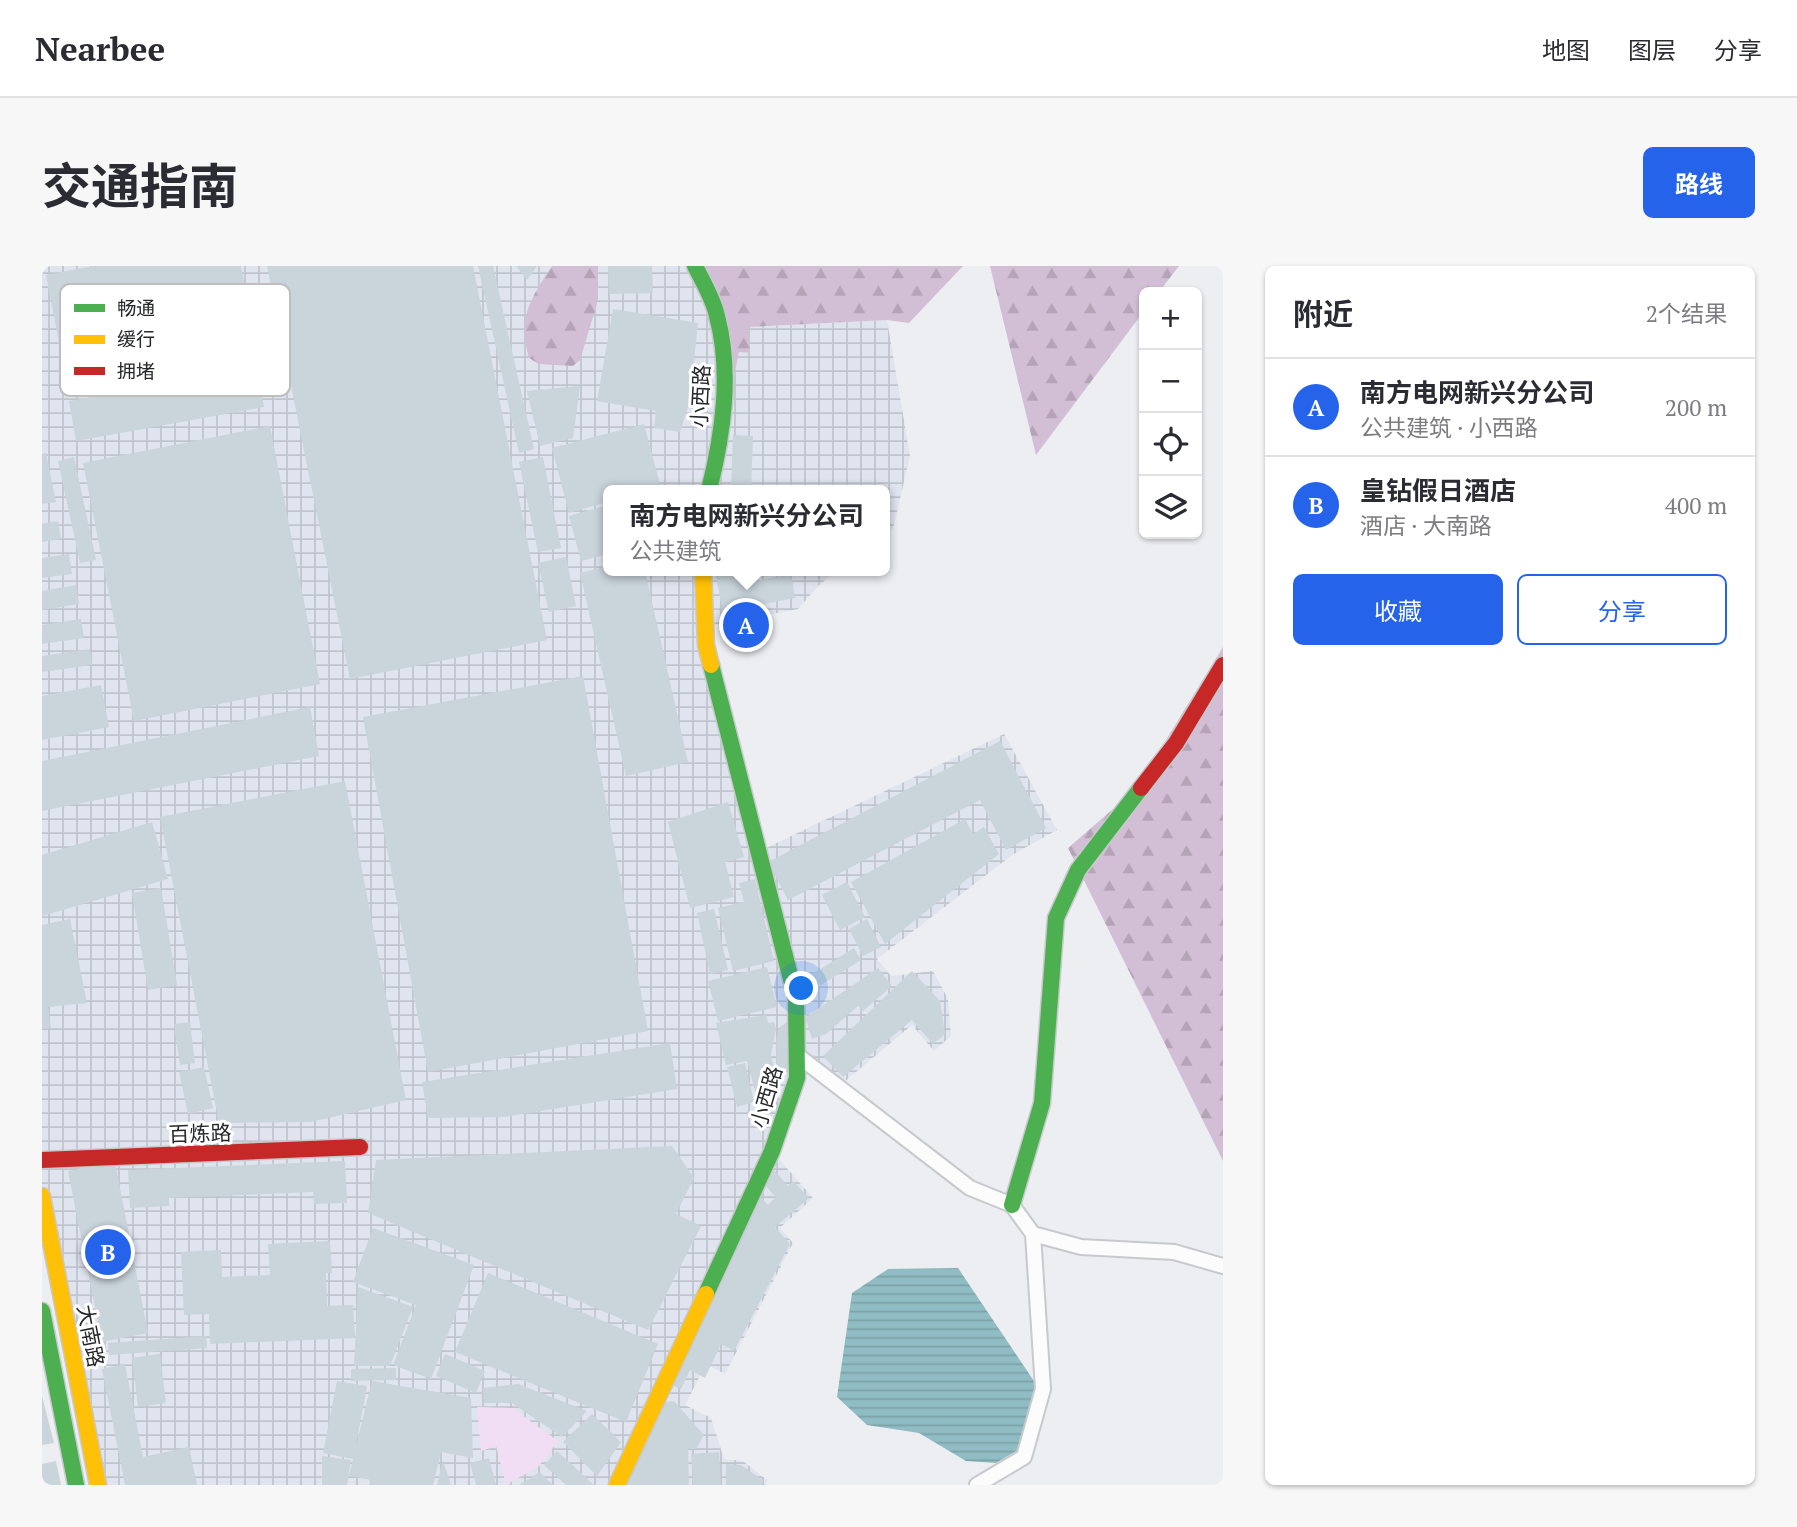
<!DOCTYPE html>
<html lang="zh">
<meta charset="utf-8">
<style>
:root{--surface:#fff;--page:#f7f7f7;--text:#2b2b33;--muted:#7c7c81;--line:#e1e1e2;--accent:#2563eb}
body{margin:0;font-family:"PT Serif","Noto Sans SC",serif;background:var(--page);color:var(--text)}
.controls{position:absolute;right:21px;top:21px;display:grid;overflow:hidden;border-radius:10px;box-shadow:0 2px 5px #0004}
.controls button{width:63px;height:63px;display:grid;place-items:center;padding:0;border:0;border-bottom:2px solid var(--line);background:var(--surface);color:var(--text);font:35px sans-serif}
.you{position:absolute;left:760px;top:723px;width:24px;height:24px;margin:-18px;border:5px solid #fff;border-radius:50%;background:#1a73e8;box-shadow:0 0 0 10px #1a73e833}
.badge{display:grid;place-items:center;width:46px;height:46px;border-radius:50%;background:var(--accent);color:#fff;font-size:23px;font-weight:700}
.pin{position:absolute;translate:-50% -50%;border:4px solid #fff;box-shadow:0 2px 7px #0006}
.popup{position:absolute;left:561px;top:219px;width:287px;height:91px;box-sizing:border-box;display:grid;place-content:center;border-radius:10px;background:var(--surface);filter:drop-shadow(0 2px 5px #0005);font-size:23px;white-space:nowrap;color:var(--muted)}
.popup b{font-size:26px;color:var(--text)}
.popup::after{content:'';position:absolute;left:50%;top:100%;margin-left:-14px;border:14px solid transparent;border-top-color:var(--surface)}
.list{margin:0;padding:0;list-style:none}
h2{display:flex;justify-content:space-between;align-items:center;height:91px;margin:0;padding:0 28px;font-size:30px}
h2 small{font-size:23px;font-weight:400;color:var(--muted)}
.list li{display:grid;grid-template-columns:46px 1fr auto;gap:21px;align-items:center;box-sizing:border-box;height:98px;padding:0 28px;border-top:2px solid var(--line)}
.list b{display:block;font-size:26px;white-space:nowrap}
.list p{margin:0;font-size:23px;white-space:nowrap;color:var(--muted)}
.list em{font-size:23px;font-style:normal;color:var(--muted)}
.actions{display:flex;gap:14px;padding:21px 28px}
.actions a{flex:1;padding:16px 0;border:2px solid var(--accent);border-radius:10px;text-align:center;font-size:24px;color:var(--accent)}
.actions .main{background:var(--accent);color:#fff}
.icon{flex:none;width:38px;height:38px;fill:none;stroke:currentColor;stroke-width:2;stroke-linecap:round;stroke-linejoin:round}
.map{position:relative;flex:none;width:1181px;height:1219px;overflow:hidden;border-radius:10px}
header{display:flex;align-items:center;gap:42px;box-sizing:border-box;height:98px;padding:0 35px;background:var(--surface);border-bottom:2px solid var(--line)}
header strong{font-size:33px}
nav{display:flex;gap:38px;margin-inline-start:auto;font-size:24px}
.intro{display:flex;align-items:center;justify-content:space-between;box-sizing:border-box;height:168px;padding:0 42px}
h1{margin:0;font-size:49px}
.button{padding:18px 32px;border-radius:10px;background:var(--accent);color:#fff;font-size:24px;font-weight:700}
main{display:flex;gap:42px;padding:0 42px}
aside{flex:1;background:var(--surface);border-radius:10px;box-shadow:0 2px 5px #0004}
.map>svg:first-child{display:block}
</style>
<header>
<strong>Nearbee</strong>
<nav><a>地图</a><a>图层</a><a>分享</a></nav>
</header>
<div class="intro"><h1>交通指南</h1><a class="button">路线</a></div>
<main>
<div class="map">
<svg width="1181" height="1219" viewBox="0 0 1181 1219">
<defs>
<pattern id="industrial-grid" width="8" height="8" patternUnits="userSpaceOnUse" patternTransform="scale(1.75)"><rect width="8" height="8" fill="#e0e4ef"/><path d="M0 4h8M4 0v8" fill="none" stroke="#c0c4cd"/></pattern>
<pattern id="forest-firs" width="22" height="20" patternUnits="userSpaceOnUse" patternTransform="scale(1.75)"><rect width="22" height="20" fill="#d3bfd5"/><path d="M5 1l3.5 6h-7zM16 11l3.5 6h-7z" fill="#b5a4b7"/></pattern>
<pattern id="water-rules" width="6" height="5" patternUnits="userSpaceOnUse" patternTransform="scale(1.75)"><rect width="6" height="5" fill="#90bdc3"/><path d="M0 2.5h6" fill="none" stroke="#7ca2a8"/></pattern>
</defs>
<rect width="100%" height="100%" fill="#eceef2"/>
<!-- industrial -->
<path fill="url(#industrial-grid)" d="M0,0H653L674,47L677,185L697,85L707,87L705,61L845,54L868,190L851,263L842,270V224H566V305H795L777,319L756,343L663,361L718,585L962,468L1015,564L970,589L835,693L849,710L891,705L906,733L909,770L892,785L870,759L801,817L778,797L763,791L730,885L771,932L738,962L751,977L683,1108L664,1098L643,1139L669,1152L682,1193L701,1195L725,1214L724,1219H56L0,930Z"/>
<!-- green -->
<path fill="#f2def4" d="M435,1141L470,1142L516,1175L497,1200L464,1219L454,1180L439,1185Z"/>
<!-- forest -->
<path fill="url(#forest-firs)" d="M510,0H556V34L538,94L531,100L497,98L487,92C475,52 489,32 510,0Z
M653,0H921L867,57L845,54L706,61L708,87L697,86L675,195L684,105Z
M948,0H1137L1117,26H1102V45L994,189Z
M1181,381V895L1026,582L1094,523Z"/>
<!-- water -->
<path fill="url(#water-rules)" d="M916,1002L994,1118L986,1178L954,1197L924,1195L877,1167L825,1159L795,1131L810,1027L846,1003Z"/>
<!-- building -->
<path fill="#c9d4db" d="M51,0H199L215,82L25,119L4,9Z
M225,0H431L505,374L308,413Z
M436,0H451L492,183L477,187Z
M474,0H495L485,14Z
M566,0H610L611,27L567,28Z
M571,43L656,57L648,134L638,166L612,162L614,145L555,135Z
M215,101L222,141L34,175L27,135Z
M538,120L531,172L498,180L485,125Z
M602,158L619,222L611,224H566V236L527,247L510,182Z
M228,160L278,418L92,455L41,197Z
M691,169L711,170L709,224H689Z
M4,187L14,236L0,238V188Z
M32,191L54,294L38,297L16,195Z
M501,191L519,282L496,286L477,196Z
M566,239V288L539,295L527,250Z
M16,255L19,273L0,276V258Z
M27,288L30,308L0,312V292Z
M524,291L534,340L507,346L496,297Z
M566,300V305H603L646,496L584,510L538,307Z
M673,305H702L704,317L749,308L753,332L681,346Z
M34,319L37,338L0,344V325Z
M39,353L42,372L0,378V359Z
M48,383L50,399L0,406V390Z
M541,410L606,765L386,806L321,451Z
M59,419L67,461L0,474V430Z
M268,441L277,490L0,545V495Z
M958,475L1004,562L964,584L938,534L746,634L726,596Z
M303,515L364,834L269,856L177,857L118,551Z
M686,536L702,591L683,596L692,631L648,642L626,556Z
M923,553L931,568L942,561L957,588L843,678L809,616Z
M110,556L126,613L0,650V589Z
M713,613L732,695L691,705L676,642L702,636L697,617Z
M805,616L823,651L798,664L780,629Z
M119,622L135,719L106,724L90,627Z
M672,643L686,704L668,708L655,647Z
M28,653L45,737L6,741L9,762L0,763V659Z
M825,653L839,681L821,690L807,663Z
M812,682L819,694L771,724L764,712Z
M725,701L735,741L676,755L666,715Z
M836,702L850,720L821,745L816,740L784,768L770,773L763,752Z
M870,705L898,735L903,768L891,778L870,754L801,811L781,790Z
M724,749L726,757L732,756L734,763L729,789L733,810L729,832L716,836L705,795L684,799L674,757Z
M749,753V804L735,806L734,777L737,762Z
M148,756L153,797L138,799L132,758Z
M628,777L635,823L462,851L386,852L380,816Z
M703,797L712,836L695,841L685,801Z
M162,801L171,842L146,848L137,806Z
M630,880L652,912L634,948L659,960L606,1064L326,947L334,894Z
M303,895L305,937L272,938L271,926L127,932V940L88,942L86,904Z
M73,896L106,1067L60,1076L26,905Z
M732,904L746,920L751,915L767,932L733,961L748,978L692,1085L679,1078L663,1112L648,1104L639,1123L625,1117L716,928L726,939L734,931L719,915Z
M331,962L432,999L389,1113L351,1099L374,1039L311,1016Z
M288,975L290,1007H284L285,1040L311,1039L313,1072L168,1078L167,1048L142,1049L139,986L179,984L180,1011L228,1009L226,978Z
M446,1007L616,1078L584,1156L413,1086Z
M316,1021L371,1041L348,1100H312Z
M164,1070L165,1082L67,1089L66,1077Z
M118,1088L124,1137L96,1141L90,1092Z
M403,1088L443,1105L434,1127L394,1110Z
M83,1098L101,1191L147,1181L155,1219H83L60,1103Z
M354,1102V1114L309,1115V1103Z
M295,1115L325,1120L313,1184L330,1115L429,1132L431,1192L399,1186L391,1219H327L329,1214L307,1210L311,1193L281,1187Z
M476,1118L545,1145L520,1171L470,1137H442L441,1122Z
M0,1130L12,1177L0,1179Z
M632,1135L662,1169L654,1183H646L647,1219H579L616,1137Z
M550,1148L579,1176L555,1210L521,1176Z
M515,1185L552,1219H524L502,1199Z
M677,1186L679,1219H651L649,1188Z
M280,1190L309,1194L305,1219H280Z
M447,1192L454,1219H434L428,1197Z
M401,1194L409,1219H395Z
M14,1195L19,1219H0V1198Z
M684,1198L699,1199L721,1214L720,1219H684Z
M498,1206L511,1219H477Z"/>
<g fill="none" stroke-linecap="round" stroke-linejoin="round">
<defs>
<path id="street" d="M755,789L928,922L970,939L991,968L1001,1123L982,1191L935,1219
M991,968L1039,981L1132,986L1181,1000"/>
<path id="fast" d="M653,0C661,16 671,32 675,50C690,107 681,168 667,224
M970,939L1000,837L1014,652L1036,604L1099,522
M664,1028L730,885L755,812L754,733L669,399
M0,1045L34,1219"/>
<path id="slow" d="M661,305L664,379L669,399
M0,930L56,1219
M575,1219L664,1028"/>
<path id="jam" d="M1099,522L1134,477L1181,399
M0,894L318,881"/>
</defs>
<!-- street casing -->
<use href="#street" stroke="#c8c9cd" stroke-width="18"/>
<!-- fast casing -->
<use href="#fast" stroke="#c8c9cd" stroke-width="19"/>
<!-- slow casing -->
<use href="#slow" stroke="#c8c9cd" stroke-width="19"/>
<!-- jam casing -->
<use href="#jam" stroke="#c8c9cd" stroke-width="19"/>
<!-- street -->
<use href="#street" stroke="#fcfcfd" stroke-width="14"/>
<!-- fast -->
<use href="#fast" stroke="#4caf50" stroke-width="16"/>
<!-- slow -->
<use href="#slow" stroke="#ffc107" stroke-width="16"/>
<!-- jam -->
<use href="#jam" stroke="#c62828" stroke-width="16"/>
</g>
<g text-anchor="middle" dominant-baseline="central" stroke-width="6" stroke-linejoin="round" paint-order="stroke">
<!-- street labels -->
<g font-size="21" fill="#26272a" stroke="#fff">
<text transform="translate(658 130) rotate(-87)">小西路</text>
<text transform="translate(724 831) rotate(-74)">小西路</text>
<text transform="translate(158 867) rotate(-2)">百炼路</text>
<text transform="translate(49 1070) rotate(79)">大南路</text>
</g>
</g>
<!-- legend -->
<rect x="18" y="18" width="230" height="112" rx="10" fill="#fff" stroke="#bebebf" stroke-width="2"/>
<rect x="32" y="38" width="31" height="8" fill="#4caf50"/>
<rect x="32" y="69" width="31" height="9" fill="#ffc107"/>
<rect x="32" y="101" width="31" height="8" fill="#c62828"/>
<g font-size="19" fill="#26272a">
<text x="75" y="49">畅通</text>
<text x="75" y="80">缓行</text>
<text x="75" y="112">拥堵</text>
</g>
</svg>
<div class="controls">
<button>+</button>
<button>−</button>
<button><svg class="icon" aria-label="locate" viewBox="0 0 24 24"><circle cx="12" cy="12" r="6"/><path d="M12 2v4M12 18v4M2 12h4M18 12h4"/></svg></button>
<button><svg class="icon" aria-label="layers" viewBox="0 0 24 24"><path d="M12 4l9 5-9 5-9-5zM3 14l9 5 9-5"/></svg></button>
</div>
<div class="you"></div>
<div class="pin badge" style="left:704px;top:359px">A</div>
<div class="popup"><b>南方电网新兴分公司</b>公共建筑</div>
<div class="pin badge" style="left:66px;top:986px">B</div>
</div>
<aside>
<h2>附近<small>2个结果</small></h2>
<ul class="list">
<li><span class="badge">A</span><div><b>南方电网新兴分公司</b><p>公共建筑 · 小西路</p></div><em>200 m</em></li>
<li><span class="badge">B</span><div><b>皇钻假日酒店</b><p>酒店 · 大南路</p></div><em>400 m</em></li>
</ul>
<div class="actions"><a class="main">收藏</a><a>分享</a></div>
</aside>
</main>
